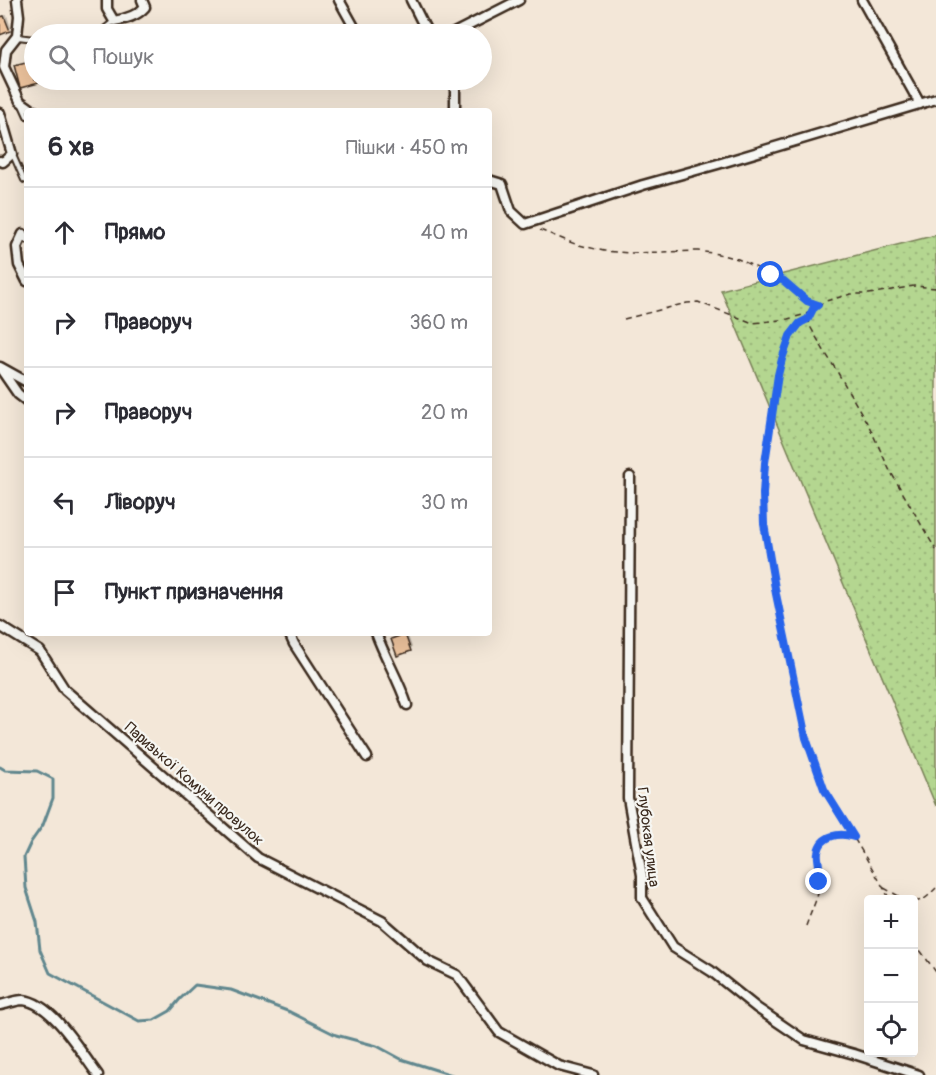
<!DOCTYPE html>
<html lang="uk">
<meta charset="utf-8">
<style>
:root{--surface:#fff;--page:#f7f7f7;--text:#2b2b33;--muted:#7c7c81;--line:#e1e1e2}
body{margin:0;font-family:Pangolin,sans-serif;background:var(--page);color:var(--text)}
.controls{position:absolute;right:18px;bottom:18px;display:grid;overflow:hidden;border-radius:6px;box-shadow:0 6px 24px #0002}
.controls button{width:54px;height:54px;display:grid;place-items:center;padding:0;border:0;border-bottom:2px solid var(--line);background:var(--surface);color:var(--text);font:30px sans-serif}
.stop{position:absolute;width:18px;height:18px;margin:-14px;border:4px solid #2563eb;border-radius:50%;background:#fff}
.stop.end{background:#2563eb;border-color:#fff;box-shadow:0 2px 6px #0008}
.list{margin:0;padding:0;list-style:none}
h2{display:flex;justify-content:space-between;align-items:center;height:78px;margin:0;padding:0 24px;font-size:26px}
h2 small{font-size:20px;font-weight:400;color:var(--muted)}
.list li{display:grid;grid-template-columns:39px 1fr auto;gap:18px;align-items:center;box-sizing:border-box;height:90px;padding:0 24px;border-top:2px solid var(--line)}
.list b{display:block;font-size:22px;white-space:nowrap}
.list em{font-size:20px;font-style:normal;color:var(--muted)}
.icon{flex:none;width:33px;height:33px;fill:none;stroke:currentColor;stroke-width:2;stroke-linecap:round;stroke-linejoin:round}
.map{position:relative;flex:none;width:936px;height:1075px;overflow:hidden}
.search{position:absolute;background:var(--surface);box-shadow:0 6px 24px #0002;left:24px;top:24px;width:468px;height:66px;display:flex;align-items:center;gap:15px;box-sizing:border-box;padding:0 21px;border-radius:33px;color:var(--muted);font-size:22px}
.panel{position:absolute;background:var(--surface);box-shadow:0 6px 24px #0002;left:24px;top:108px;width:468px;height:528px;border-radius:6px}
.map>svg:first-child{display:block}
</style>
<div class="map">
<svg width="936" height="1075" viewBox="0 0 936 1075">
<defs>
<pattern id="park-dots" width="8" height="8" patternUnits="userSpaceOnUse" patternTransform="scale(1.5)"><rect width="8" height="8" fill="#b4d690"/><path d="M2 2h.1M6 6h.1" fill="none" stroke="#9cb87c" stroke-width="1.8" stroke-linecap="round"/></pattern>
</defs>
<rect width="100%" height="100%" fill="#f3e7d8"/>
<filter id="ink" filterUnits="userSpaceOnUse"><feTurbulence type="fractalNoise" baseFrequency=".0167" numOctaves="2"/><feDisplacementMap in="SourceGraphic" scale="12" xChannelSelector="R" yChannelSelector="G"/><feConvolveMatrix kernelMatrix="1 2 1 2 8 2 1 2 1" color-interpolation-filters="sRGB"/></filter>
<g filter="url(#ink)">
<!-- park -->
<path fill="url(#park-dots)" stroke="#788057" stroke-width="1.5" d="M936,235V806L721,290Z"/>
<!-- shadow -->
<path fill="#0003" d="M7,15L11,28L0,33V17Z
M32,60L34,68V80H41L38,82L22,87L16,66L18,64Z
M407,633L412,647L410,650L393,640L395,637Z"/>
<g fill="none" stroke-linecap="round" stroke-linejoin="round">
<!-- stream -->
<path stroke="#60878e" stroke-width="3" d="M0,767L5,770L37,771L53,779V798L43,825L31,842L24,857L26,888L37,922L40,950L50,973L139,1021L154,1020L170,1011L180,999L195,985L231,990L290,1012L336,1035L377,1046L401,1059L452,1075"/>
</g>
<!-- building -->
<path fill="#edc39d" stroke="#3b2a1e" stroke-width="1.5" d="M4,16L10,31L0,35V17Z
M30,61L33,71H34V80H38L39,83L20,88L14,65Z
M405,634L411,651L397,656L391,639Z"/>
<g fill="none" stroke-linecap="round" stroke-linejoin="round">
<defs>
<path id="service" d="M85,34L99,33L114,21
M18,37L34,39
M22,105L27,116
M13,155L24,180L27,181"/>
<path id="minor" d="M17,0L19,16L17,36L6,50L4,67L20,101L34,111
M107,0V9L114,21C126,19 137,16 145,7L142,0
M339,0L358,34
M411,0L428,34
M862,0L920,104
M400,34L427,33
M452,34L519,0
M453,80L455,83V111
M0,113L12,154L3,162L0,161
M489,180L502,184L511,211L525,224L643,185L718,164L936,99
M27,238L23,234L17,247L19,265L27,281
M0,367L27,382
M0,368L18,394L27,401
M630,477L628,798L642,875V898L673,947L711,971L757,1008L804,1040L854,1054L919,1075
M0,626L40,651L65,690L258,858L382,921L428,961L457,975L499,1032L559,1066L593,1075
M289,633L294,644L367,757
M376,633C385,658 399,680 407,705
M0,1005C7,1004 16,1000 23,1000C53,1003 81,1053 98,1075"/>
</defs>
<!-- service casing -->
<use href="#service" stroke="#3b2a1e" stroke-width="8"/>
<!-- minor casing -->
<use href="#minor" stroke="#3b2a1e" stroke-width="13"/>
<!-- path -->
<path stroke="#3b2a1e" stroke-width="1.5" stroke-dasharray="6 4.5" stroke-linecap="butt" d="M540,230L575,244L604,251L629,253L698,251L718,254L738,259L785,281L807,301L817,305
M936,288L914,286L869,294H851L826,301L813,309L808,319L811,328L823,349L838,373L870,428L889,469L936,550
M624,319L687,303L698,302L753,323L788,319L810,313
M808,319C783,334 779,368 775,395C770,427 763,460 763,494C762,539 775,584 783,628C792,676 799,724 816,769C825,792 838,812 851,833C864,855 878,877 890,900
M884,888L906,900
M914,901C924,902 929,895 936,888
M806,926C810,914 816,902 819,890C820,884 820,876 820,871C819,864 816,858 818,851C821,835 840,831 853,837
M914,942L936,972"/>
<!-- service -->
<use href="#service" stroke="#f6f6f2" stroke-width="4"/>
<!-- minor -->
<use href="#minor" stroke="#f6f6f2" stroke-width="8"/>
</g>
</g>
<g fill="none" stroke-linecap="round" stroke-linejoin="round" filter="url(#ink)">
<!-- route -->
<path stroke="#2563eb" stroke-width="8" d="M771,275L784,281L807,301L818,305L813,309L808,319L800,323L790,336L782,359L778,375L765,463L763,494L764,524L776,594L806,738L824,789L854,837C840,832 821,835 818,852C817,857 819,862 819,867C820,872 820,877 819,882"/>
</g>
<g text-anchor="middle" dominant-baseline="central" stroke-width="4.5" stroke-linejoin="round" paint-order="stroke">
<!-- street labels -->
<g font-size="15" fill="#3b2a1e" stroke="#f6f6f2">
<text transform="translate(194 784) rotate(41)">Паризької Комуни провулок</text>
<text transform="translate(648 837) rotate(83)">Глубокая улица</text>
</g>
</g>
</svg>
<div class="controls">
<button>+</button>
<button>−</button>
<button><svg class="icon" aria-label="locate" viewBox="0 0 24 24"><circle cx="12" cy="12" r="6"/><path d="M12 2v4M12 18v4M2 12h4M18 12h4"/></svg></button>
</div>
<div class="stop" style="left:771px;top:275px"></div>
<div class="stop end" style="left:819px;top:882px"></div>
<div class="search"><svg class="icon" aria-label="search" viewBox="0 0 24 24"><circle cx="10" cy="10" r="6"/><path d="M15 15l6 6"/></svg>Пошук</div>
<section class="panel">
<h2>6 хв<small>Пішки · 450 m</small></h2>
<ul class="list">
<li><svg class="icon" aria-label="ahead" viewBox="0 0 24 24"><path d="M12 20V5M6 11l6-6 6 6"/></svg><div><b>Прямо</b></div><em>40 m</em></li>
<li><svg class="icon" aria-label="right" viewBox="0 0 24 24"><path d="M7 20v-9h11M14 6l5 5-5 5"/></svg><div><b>Праворуч</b></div><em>360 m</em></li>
<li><svg class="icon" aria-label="right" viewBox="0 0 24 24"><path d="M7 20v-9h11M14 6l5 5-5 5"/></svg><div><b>Праворуч</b></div><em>20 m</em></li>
<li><svg class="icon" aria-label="left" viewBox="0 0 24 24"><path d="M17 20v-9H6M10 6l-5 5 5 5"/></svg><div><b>Ліворуч</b></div><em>30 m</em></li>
<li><svg class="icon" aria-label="arrive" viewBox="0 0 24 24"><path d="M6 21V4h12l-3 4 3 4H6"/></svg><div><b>Пункт призначення</b></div></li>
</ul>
</section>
</div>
